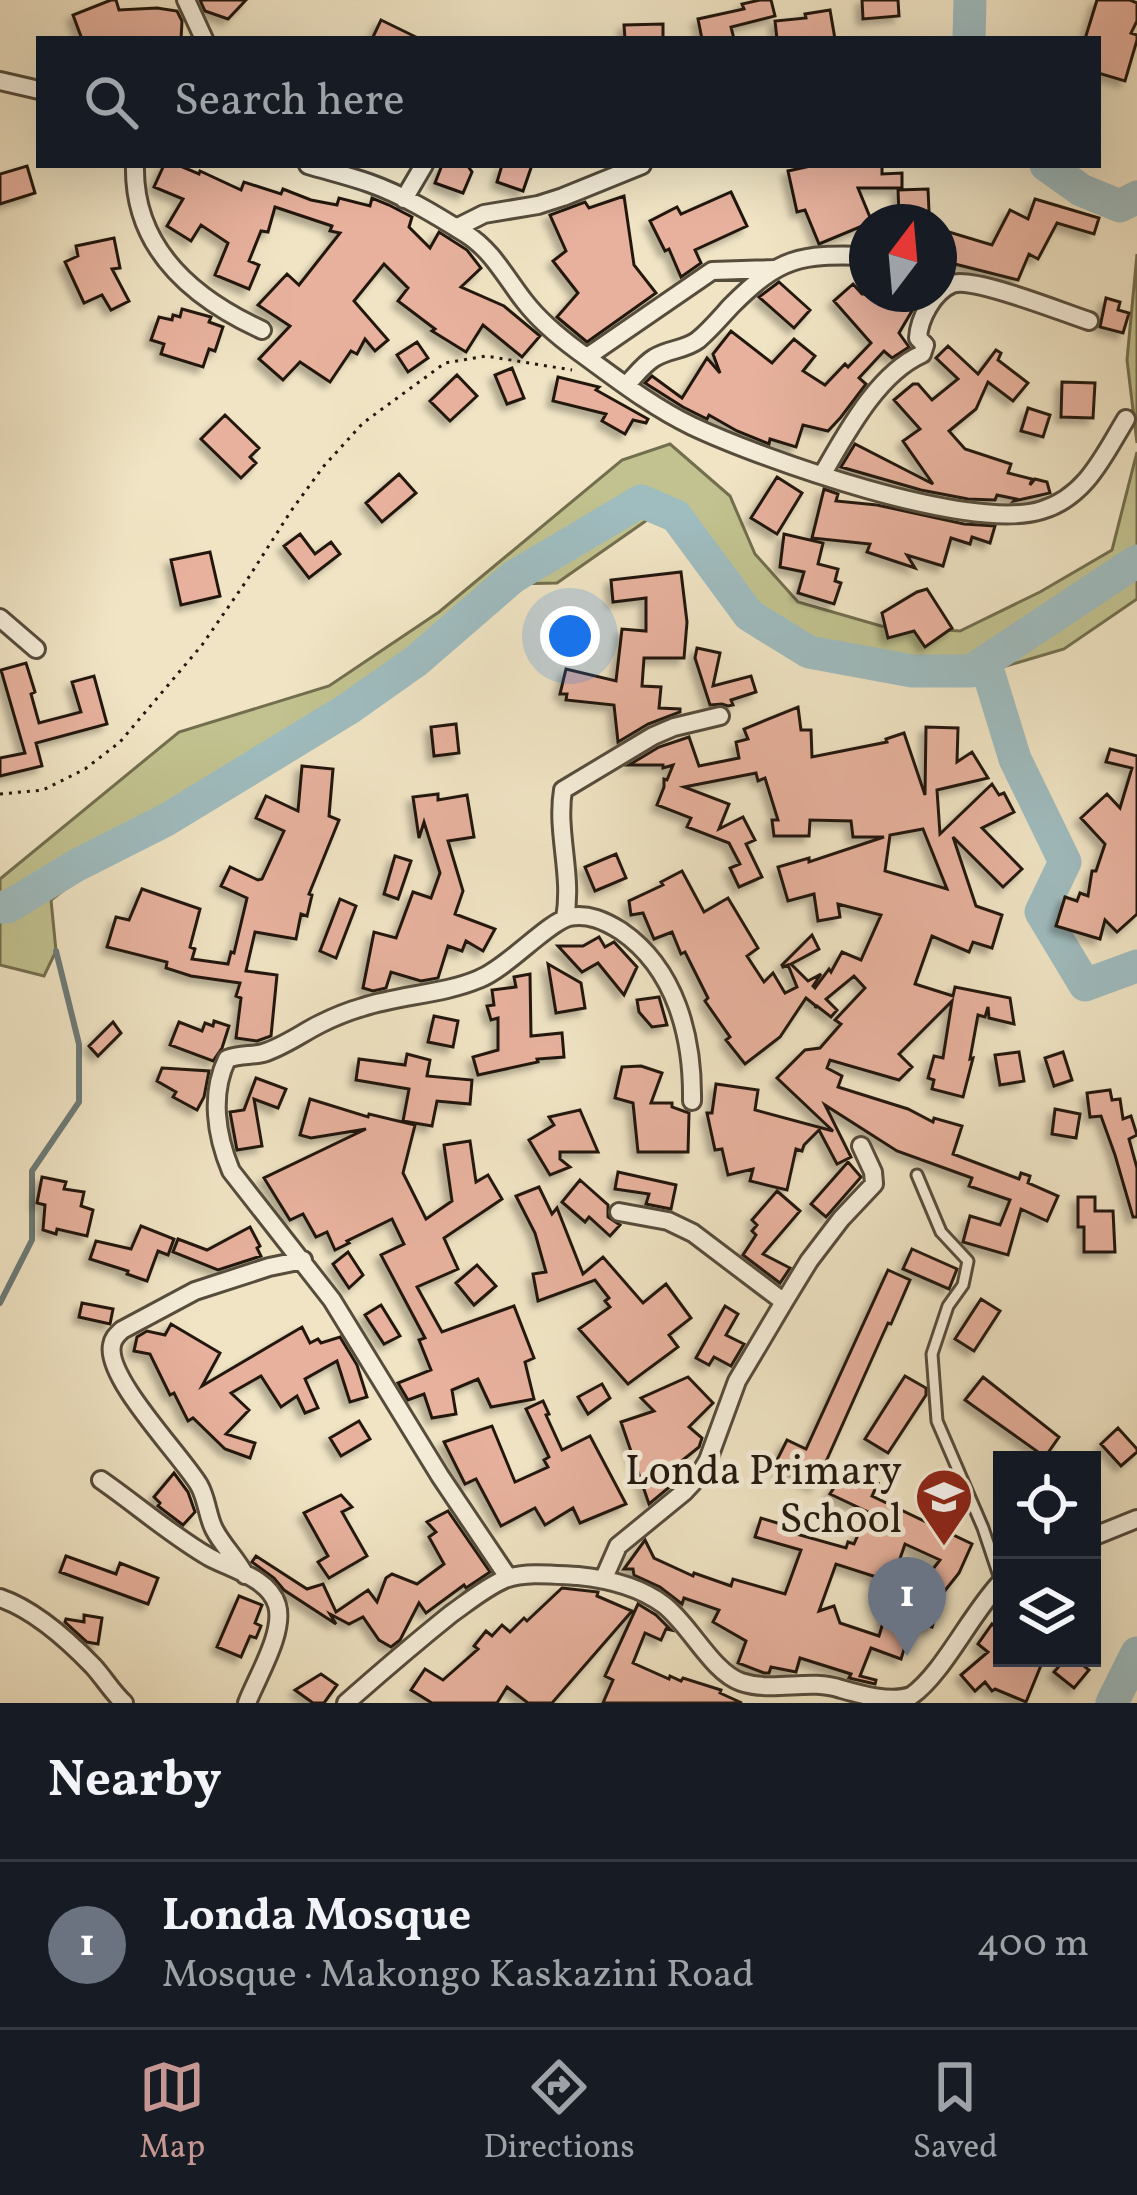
<!DOCTYPE html>
<meta charset="utf-8">
<style>
:root{--surface:#171b24;--page:#20242c;--text:#f1f3f6;--muted:#9ea1a6;--line:#363941;--accent:#c59692}
body{margin:0;font-family:Vollkorn,serif;background:var(--page);color:var(--text)}
.controls{position:absolute;right:36px;bottom:36px;display:grid;overflow:hidden;border-radius:0px;box-shadow:0 12px 48px #0002}
.controls button{width:108px;height:108px;display:grid;place-items:center;padding:0;border:0;border-bottom:3px solid var(--line);background:var(--surface);color:var(--text);font:60px sans-serif}
.compass{position:absolute;left:849px;top:204px;width:108px;height:108px;border-radius:50%;background:var(--surface);box-shadow:0 12px 48px #0002;rotate:16deg}
.you{position:absolute;left:570px;top:636px;width:42px;height:42px;margin:-30px;border:9px solid #fff;border-radius:50%;background:#1a73e8;box-shadow:0 0 0 18px #1a73e833}
.badge{display:grid;place-items:center;width:78px;height:78px;border-radius:50%;background:var(--accent);color:#fff;font-size:39px;font-weight:700}
.pin{position:absolute;translate:-50% -99px;filter:drop-shadow(0 3px 6px #0008)}
.pin::after{content:'';position:absolute;top:63px;width:42px;height:36px;background:inherit;clip-path:polygon(0 0,100% 0,50% 100%)}
.list{margin:0;padding:0;list-style:none}
h2{display:flex;justify-content:space-between;align-items:center;height:156px;margin:0;padding:0 48px;font-size:51px}
h2 small{font-size:39px;font-weight:400;color:var(--muted)}
.list li{display:grid;grid-template-columns:78px 1fr auto;gap:36px;align-items:center;box-sizing:border-box;height:168px;padding:0 48px;border-top:3px solid var(--line)}
.list b{display:block;font-size:45px;white-space:nowrap}
.list p{margin:0;font-size:39px;white-space:nowrap;color:var(--muted)}
.list em{font-size:39px;font-style:normal;color:var(--muted)}
.icon{flex:none;width:66px;height:66px;fill:none;stroke:currentColor;stroke-width:2;stroke-linecap:round;stroke-linejoin:round}
.map{position:relative;flex:none;width:1137px;height:1703px;overflow:hidden}
.search{position:absolute;background:var(--surface);box-shadow:0 12px 48px #0002;left:36px;right:36px;top:36px;height:132px;display:flex;align-items:center;gap:30px;box-sizing:border-box;padding:0 42px;border-radius:0px;color:var(--muted);font-size:45px}
.sheet{height:324px;background:var(--surface)}
nav{display:flex;justify-content:space-around;align-items:center;box-sizing:border-box;height:168px;border-top:3px solid var(--line);background:var(--surface);font-size:33px;color:var(--muted)}
nav a{display:grid;justify-items:center;gap:6px}
nav .on{color:var(--accent)}
.map>svg:first-child{display:block}
</style>
<div class="map">
<svg width="1137" height="1703" viewBox="0 0 1137 1703">
<defs>
<filter id="shadow"><feDropShadow dx="-5.5" dy="5.5" stdDeviation="3" flood-color="#0004"/></filter>
</defs>
<rect width="100%" height="100%" fill="#f0e4c4"/>
<filter id="stains"><feTurbulence type="fractalNoise" baseFrequency=".00167" numOctaves="4"/><feColorMatrix values="0 0 0 0 .2 0 0 0 0 .09 0 0 0 0 .02 0 0 0 .5 -.17"/></filter>
<radialGradient id="worn" r=".72"><stop offset=".6" stop-color="#630" stop-opacity="0"/><stop offset="1" stop-color="#630" stop-opacity=".3"/></radialGradient>
<!-- green -->
<path fill="#c1c28f" stroke="#726e4e" stroke-width="3" d="M1137,254V443L1127,360Z
M670,444L730,496L755,554L798,602L881,626L960,631L1040,592L1112,550L1137,452V599L1064,649L962,679L878,671L758,624L670,504L557,583L504,584L356,707L234,771L201,804L150,823L51,900L56,951L44,976L0,965V879L179,732L329,686L439,612L622,460Z"/>
<g fill="none" stroke-linecap="round" stroke-linejoin="round">
<!-- stream -->
<path stroke="#6d7b78" stroke-width="6" d="M0,1303L32,1240V1171L79,1102V1044L56,951"/>
<!-- river -->
<path stroke="#9fbcbf" stroke-width="33" d="M969,39L970,0
M1046,165L1081,190L1120,206L1137,197
M988,671L1015,759L1065,862L1041,912L1085,985L1137,966
M0,907H8L77,865L166,820L348,709L416,661L513,577L641,501L676,516L749,615L809,652L912,671H971L1137,561
M1112,1703L1137,1653"/>
</g>
<!-- building -->
<path fill="#e7b19d" stroke="#23190e" stroke-width="3" fill-rule="evenodd" filter="url(#shadow)" d="M111,0H116L119,10L157,8L177,11L182,21L181,39H82L73,15Z
M200,0H246L228,19L205,11Z
M760,0H771L775,16L731,27L734,39H702L698,19L744,9L742,4Z
M862,0H898L899,16L863,19Z
M1097,0H1130L1137,3V21L1131,33L1137,35V40L1125,81L1098,73V39H1085Z
M830,10L835,39H777L775,21L806,18L805,14Z
M381,20L420,39H372Z
M663,24V39H625L624,25Z
M164,165H178L199,174L200,171L241,190L244,182L281,194L283,189L311,200L337,205L339,198L370,206L372,198L389,205L412,217L409,227L430,248L439,232L467,250L481,268L461,287L504,306L540,336L522,357L483,325L466,352L432,331L435,329L398,301L408,288L384,264L354,301L388,340L375,351L365,339L357,354L351,351L330,382L300,362L283,380L259,359L290,326L258,305L287,274L299,285L340,233L330,231L332,226L275,207L268,232L261,231L249,261L259,265L249,289L215,275L228,243L201,225L191,241L167,226L183,199L154,187Z
M442,165H467L472,172L463,193L435,183Z
M502,165H532L523,191L497,182Z
M815,165H882V174L902,173V188H858L872,222L819,244L805,210L797,212L788,171Z
M27,166L35,193L0,204V174Z
M928,189L929,211L899,213L898,190Z
M731,192L747,226L695,250L701,263L681,277L669,249L665,251L650,221L677,207L681,214Z
M624,196L634,265L656,293L587,342L557,317L578,293L553,261L566,251L550,215L585,202L589,208Z
M1035,199L1099,218L1094,234L1057,223L1038,259L1029,254L1018,280L939,260V229L992,245L1010,210L1028,219Z
M114,238L120,268L112,269L129,301L111,310L102,295L84,303L65,262L78,256L76,246Z
M779,282L810,310L794,328L759,297Z
M853,284L862,294H902L904,298V294H922L899,333L909,347L892,358L884,351L859,378L866,384L841,417L828,431L803,425L796,447L770,439L769,444L737,431L709,415L707,419L683,407L645,383L652,376L682,398L707,358L720,373L713,354L731,331L772,363L794,339L815,356L803,371L825,385L845,364L848,367L871,343L834,301Z
M1106,298L1120,302L1118,310L1129,313L1123,333L1100,327Z
M182,309L211,317L209,322L223,327L215,351L209,349L203,367L161,354L164,344L151,340L159,317L172,320L173,315L180,317Z
M417,342L428,358L408,372L397,355Z
M948,346L978,374L996,350L1001,353L998,360L1028,383L1013,401L988,382L976,409L949,431L965,449L1011,464L1008,473L1032,479L1030,485L1035,479L1047,482L1050,493L1014,501L1016,499L997,495L995,500L968,499L921,490L841,467L855,444L933,484L903,441L920,429L894,400L913,384H918L932,400L958,379L936,358Z
M512,368L524,398L507,404L495,375Z
M457,375L477,396L450,421L430,401Z
M558,377L599,387L596,390L648,419L646,423L633,420L625,434L602,421L606,414L553,401Z
M1062,382L1095,383L1093,418L1061,417Z
M1028,408L1050,415L1043,437L1021,431Z
M225,415L259,448L250,457L256,463L241,478L201,439Z
M399,474L416,493L382,522L366,503Z
M777,477L802,493L777,534L751,518Z
M824,489L838,494L836,501L877,505L964,524L995,526L990,543L972,537L970,544L951,538L943,566L907,555L915,568L867,552L870,544L812,538Z
M300,534L315,554L331,542L340,554L309,578L284,546Z
M784,534L823,543L818,564L838,569L835,581L841,583L834,604L798,593L804,572L780,567Z
M210,552L220,596L181,605L171,560Z
M681,572L687,622L684,658H644L642,686L661,687L659,708L680,709V712L648,724L618,742L614,705L566,700L567,694H560L566,669L616,681L622,629L646,631V598L613,602L611,580Z
M927,589L952,628L925,647L914,631L888,638L882,613L917,592Z
M697,648L720,653L713,686L751,676L756,692L731,700L733,705L728,706L722,704L710,705L695,658Z
M26,663L35,692L31,694L39,723L81,712L72,682L94,676L107,724L36,743L42,766L0,776V758L25,753L1,670Z
M798,707L801,730H811L812,757L887,742L886,739L904,733L925,795L926,727L958,728L957,762L972,752L988,778L937,790L940,834L992,784L999,795L1004,793L1014,812L982,828L1022,869L1003,887L953,837L976,906L1002,915L992,948L973,942L969,952L932,936L915,984L953,996L955,987L1010,998L1014,1024L989,1018L988,1007L985,1017L978,1015L970,1059L973,1058L963,1097L932,1089L934,1080L928,1078L934,1056L943,1058L952,1001L899,1054L912,1067L899,1080L830,1060L827,1068L842,1076L838,1087L908,1109L933,1122L934,1118L962,1126L953,1154L1019,1179L1021,1173L1030,1176L1028,1183L1058,1196L1047,1221L1021,1209L1008,1255L963,1242L970,1216L1000,1225L1010,1200L969,1186L972,1178L897,1151L825,1105L851,1157L837,1164L819,1130L804,1145L802,1151L796,1149L787,1190L750,1181L753,1169L728,1175L722,1149L715,1150L707,1113H712L716,1084L758,1090L755,1110L833,1131L777,1078L805,1050L820,1048L841,1024L835,1020L865,988L854,976L826,999L837,1010L831,1017L817,1006L815,1008L816,1006L806,998L780,1037L745,1064L726,1040L730,1037L705,1001L708,998L685,952L681,954L672,932L654,939L643,913L631,915L629,901L663,885L661,882L682,871L704,912L728,898L758,948L747,956L764,982L773,973L785,993L797,987L788,965L783,967L782,965L812,935L819,949L791,964L808,981L821,974L813,986L815,988L829,969L831,972L842,952L861,960L881,915L838,904L840,917L818,921L814,894L788,901L778,867L809,858V862L884,837H853L851,821L810,820L809,836H774L772,820H778L765,778L758,781L756,773L684,787L729,804L719,829L743,817L755,840L746,844L762,877L739,887L730,868L740,864L729,843L687,827L691,818L657,805L664,787V779L667,780L673,765L663,768V765H629L659,747L689,737L699,766L739,758L736,742L748,739L744,729ZM923,829L947,889L885,871L890,835Z
M456,724L459,753L434,756L431,727Z
M1110,749L1137,756V914L1117,932L1105,920L1100,939L1056,926L1065,897L1077,901L1080,893L1088,896L1092,871H1096L1105,844L1081,818L1107,794L1120,808L1132,768L1106,762Z
M302,766L333,769L329,816L339,820L309,894L312,895L307,916L301,914L296,939L255,932L246,971L277,975L271,1036L257,1041L236,1038L241,998L236,996L240,983L191,976L166,968L167,962L107,947L116,917L129,920L142,889L200,909L190,947L195,949L192,959L228,964L231,952L234,953L247,898L221,886L230,867L258,880L262,879L284,831L256,818L266,796L298,811Z
M438,794V800L467,795L474,837L448,841L463,891L455,914L495,929L483,951L466,941L462,951L448,946L438,978L421,981L391,972L386,988L373,991L363,988L374,932L396,938L413,892L431,898L440,873L424,822L419,838L413,797Z
M616,854L626,878L595,891L585,867Z
M395,856L411,861L398,899L384,894Z
M340,899L356,906L336,958L320,951Z
M599,937L605,947L614,942L637,967L624,995L598,963L582,972L558,946H583Z
M548,964L581,983L585,1008L556,1013Z
M530,974L531,1036L562,1033L564,1057L537,1059L538,1062L478,1075L473,1057L498,1050V1018L491,1020L487,1006L494,1005L492,990L516,987L514,977Z
M659,997L667,1025L652,1027L639,1012L637,1000Z
M434,1016L458,1021L453,1047L428,1042Z
M214,1021L229,1026L222,1048L213,1061L170,1045L179,1022L202,1031L205,1023L213,1026Z
M113,1022L121,1033L98,1056L89,1046Z
M1019,1052L1024,1081L1000,1085L995,1055Z
M1063,1052L1072,1080L1054,1086L1045,1058Z
M407,1054L430,1060L427,1076L472,1080L470,1104L437,1101L432,1126L403,1121L409,1089L356,1080L359,1059L405,1065Z
M641,1066L662,1073L651,1103H672V1107L689,1113L688,1152H638L633,1103L615,1098L622,1067Z
M162,1068L209,1071L204,1097L197,1110L173,1097L176,1092L157,1081Z
M256,1078L286,1089L278,1108L254,1099L262,1146L237,1150L230,1112L244,1110Z
M1110,1090L1112,1100L1120,1099L1123,1119L1131,1116L1137,1135L1129,1139L1137,1168V1217H1133L1115,1155L1101,1116L1090,1117L1087,1093Z
M310,1099L368,1117L369,1114L415,1125L403,1173L426,1219L452,1201L444,1145L470,1141L476,1182L488,1175L502,1199L444,1238L458,1269L417,1287L442,1332L514,1306L534,1358L525,1362L534,1399L491,1407L478,1379L452,1390L456,1414L432,1418L424,1394L408,1400L398,1383L431,1370L419,1340L425,1338L381,1255L404,1244L392,1219L347,1241L349,1243L335,1250L327,1232L316,1237L303,1214L290,1220L264,1178L366,1129L311,1138L300,1135Z
M1055,1109L1080,1114L1076,1138L1052,1134Z
M580,1110L598,1152H560V1159L570,1167L550,1175L529,1140L554,1125L549,1117Z
M848,1162L861,1177L826,1217L811,1204Z
M618,1172L676,1185L671,1209L646,1204L649,1194L615,1189Z
M42,1177L66,1182L64,1189L84,1192L81,1206L93,1210L87,1236L57,1229L56,1234L43,1230L45,1205L37,1203Z
M580,1180L608,1205V1217L620,1225L610,1236L589,1217L585,1222L562,1202Z
M539,1187L552,1214L557,1208L583,1274L603,1257L643,1303L666,1284L691,1318L669,1335L678,1347L628,1384L579,1329L610,1307L605,1301L609,1298L595,1280L538,1301L533,1274L546,1272L535,1233L516,1196Z
M777,1191L800,1211L763,1254L790,1268L780,1283L743,1255L756,1235L752,1231L757,1225L752,1220Z
M1078,1197H1095V1211H1113L1115,1252H1084V1227H1078Z
M141,1226L174,1239L168,1255L158,1251L147,1281L127,1274L128,1271L90,1259L96,1241L131,1249Z
M250,1227L260,1246L257,1248L261,1256L218,1270L173,1252L178,1239L207,1250Z
M912,1249L957,1269L949,1289L903,1269Z
M348,1252L363,1275L349,1288L333,1264Z
M477,1265L496,1286L474,1305L456,1283Z
M888,1270L910,1280L891,1324L888,1323L815,1486L774,1466L787,1440L806,1449Z
M981,1299L1000,1311L974,1351L955,1339Z
M82,1303L113,1309L110,1324L79,1317Z
M381,1305L400,1336L384,1344L365,1315Z
M725,1306L738,1314L726,1335L744,1344L731,1366L714,1357L709,1365L696,1358Z
M171,1324L220,1353L202,1386L302,1327L310,1343L318,1339L321,1343L340,1337L357,1365L367,1397L350,1402L337,1361L305,1379L318,1408L305,1413L297,1396L281,1407L261,1376L231,1393L249,1410L226,1434L255,1443L250,1458L225,1449L193,1418L188,1421L174,1393L170,1395L150,1354L134,1351L137,1337L147,1331L165,1335Z
M905,1376L926,1388V1395L888,1453L865,1439Z
M688,1377L713,1403L689,1427L702,1438L699,1447L664,1475L672,1485L649,1504L621,1422L654,1411L641,1398Z
M983,1377L1059,1437L1045,1457L965,1400Z
M602,1384L610,1398L588,1414L578,1397Z
M543,1401L549,1414L546,1415L562,1450L590,1436L626,1504L580,1523L573,1508L545,1525L535,1508L501,1526L476,1479L465,1484L444,1442L492,1426L515,1482L548,1467L544,1460L549,1457L526,1409Z
M359,1421L370,1439L341,1456L330,1438Z
M1118,1428L1137,1449V1452L1121,1466L1101,1444Z
M847,1468L878,1483L872,1496L972,1544L959,1573L943,1593L932,1627L913,1621L901,1659L871,1648L860,1676L876,1680L875,1684L849,1678L851,1674L800,1658L796,1672L771,1667L769,1673H764L738,1663L746,1641L713,1622L719,1610L684,1598L682,1604L660,1587L634,1575L633,1569H624L645,1540L654,1558L693,1576L694,1573L731,1586L733,1579L785,1594L801,1550L755,1537L761,1518L784,1525L782,1530L846,1548L848,1542L854,1544L868,1512L830,1494ZM905,1544L940,1560L912,1596L893,1590L879,1636L840,1623L834,1606L819,1611L836,1564L892,1582Z
M174,1473L188,1492L195,1512L183,1525L158,1506L160,1503L154,1497Z
M341,1495L352,1507L342,1512L367,1556L329,1578L318,1562L328,1556L304,1513Z
M448,1511L490,1572L466,1588L464,1585L426,1613L419,1603L400,1640L391,1647L379,1640L363,1617L349,1624L330,1614L336,1624L284,1590L274,1578L252,1562L256,1556L307,1589L323,1584L336,1612L368,1590L377,1602L386,1578L392,1574L417,1584L444,1564L429,1537L436,1532L427,1522Z
M66,1556L116,1574L120,1563L158,1578L148,1604L60,1572Z
M562,1588L598,1592L597,1596L632,1611L552,1703H528L507,1687L497,1703H432L411,1690L425,1669L443,1680L478,1649L474,1646L486,1631L492,1636L502,1625L510,1632L524,1618L527,1621Z
M239,1596L262,1605L255,1623L261,1626L256,1638L250,1636L241,1657L217,1647Z
M638,1604L656,1615L671,1630L666,1629L661,1640L645,1633L633,1663L669,1679L670,1676L681,1681L683,1678L721,1690L720,1693L742,1703H603L613,1680L605,1676Z
M84,1615L102,1618L98,1644L87,1642L65,1622L66,1619L84,1622Z
M992,1624L1002,1632V1658H1044L1026,1702L995,1689L992,1691L985,1682L975,1691L961,1675L988,1652L978,1644Z
M1066,1658H1074L1089,1670L1074,1688L1054,1672Z
M321,1674L337,1685L324,1703H313L295,1690Z"/>
<g fill="none" stroke-linecap="round" stroke-linejoin="round">
<defs>
<path id="lane" d="M917,1175L941,1232L968,1261L963,1285L948,1306L932,1354L937,1421L983,1528L1001,1582"/>
<path id="street" d="M186,0L204,39
M0,81L39,90
M135,165C133,248 192,298 262,330
M308,165C328,171 349,176 369,183C403,195 436,215 466,234C492,250 506,278 525,302C539,320 559,337 578,351C614,377 652,407 692,426C762,459 970,533 1042,510C1086,497 1104,455 1126,419
M404,199L424,165
M456,228L484,214L538,205L563,197L642,165
M587,357L712,271L774,269
M627,384C635,376 644,364 654,358C668,349 685,350 698,340C710,330 720,318 731,306C780,257 799,254 867,256
M822,475C846,434 877,374 922,354L925,345L918,338C919,319 933,292 952,284C973,276 1064,313 1089,321
M0,618L36,649
M565,918C573,875 556,832 563,790L653,736L674,727L720,716
M619,1212L668,1221L693,1233L784,1302
M101,1480C137,1505 171,1535 209,1557C231,1569 269,1578 277,1605C285,1632 257,1677 247,1703
M1092,1537L1137,1519
M245,1575C236,1558 222,1545 214,1529C207,1515 207,1499 199,1485C181,1455 105,1378 112,1345C113,1338 117,1335 122,1330L195,1291L269,1267L303,1260
M508,1577L440,1476L332,1300L231,1171C216,1135 210,1094 227,1059C240,1054 251,1056 263,1053C283,1047 302,1033 320,1024C334,1017 349,1011 363,1007C400,995 444,994 479,979C507,968 547,923 569,917C588,913 605,921 621,931C676,969 693,1037 692,1101
M604,1578L618,1546L684,1492L698,1477L708,1460L737,1381L784,1302L809,1261L841,1219L874,1184L873,1172L861,1146
M0,1598C35,1610 67,1639 93,1666C104,1678 112,1692 124,1703
M346,1703C380,1673 415,1643 451,1614C468,1602 486,1587 505,1579C526,1571 556,1575 578,1576C608,1579 639,1586 664,1605C690,1625 712,1672 741,1682C774,1693 809,1678 841,1689C862,1695 891,1703 911,1696C943,1674 971,1613 1002,1581"/>
</defs>
<!-- lane casing -->
<use href="#lane" stroke="#564c3c" stroke-width="15"/>
<!-- street casing -->
<use href="#street" stroke="#564c3c" stroke-width="22"/>
<!-- path -->
<path stroke="#23190e" stroke-width="3" stroke-dasharray="3 6" stroke-linecap="butt" d="M0,794L43,790L85,769L120,742L202,645L247,580L291,511L323,467L363,423L445,363L486,356L572,370"/>
<!-- lane -->
<use href="#lane" stroke="#f5edd9" stroke-width="9"/>
<!-- street -->
<use href="#street" stroke="#f5edd9" stroke-width="16"/>
</g>
<!-- icons -->
<defs>
<symbol id="school-pin" viewBox="-11 -11 22 30"><path d="M0 17L-7.5 6A9.5 9.5 0 1 1 7.5 6Z" fill="#8f2418" stroke="#f5edd9"/><path d="M0-5L7-2L0 1L-7-2ZM-4 1L0 2.5L4 1V4Q0 6-4 4Z" fill="#fff"/></symbol>
</defs>
<g fill-rule="evenodd">
<use href="#school-pin" x="911" y="1464" width="66" height="90"/>
</g>
<g text-anchor="middle" dominant-baseline="central" stroke-width="10" stroke-linejoin="round" paint-order="stroke">
<!-- poi labels -->
<g font-size="42" fill="#23190e" stroke="#f5edd9" text-anchor="end">
<text x="902" y="1473">Londa Primary<tspan x="902" dy="48">School</tspan></text>
</g>
</g>
<rect width="100%" height="100%" filter="url(#stains)"/>
<rect width="100%" height="100%" fill="url(#worn)"/>
</svg>
<div class="controls">
<button><svg class="icon" aria-label="locate" viewBox="0 0 24 24"><circle cx="12" cy="12" r="6"/><path d="M12 2v4M12 18v4M2 12h4M18 12h4"/></svg></button>
<button><svg class="icon" aria-label="layers" viewBox="0 0 24 24"><path d="M12 4l9 5-9 5-9-5zM3 14l9 5 9-5"/></svg></button>
</div>
<svg class="compass" viewBox="-18 -18 36 36"><path d="M0-13l5 13h-10z" fill="#e53935"/><path d="M0 13l5-13h-10z" fill="#9ea1a6"/></svg>
<div class="you"></div>
<div class="pin badge" style="left:907px;top:1656px;background:#6b7280">1</div>
<div class="search"><svg class="icon" aria-label="search" viewBox="0 0 24 24"><circle cx="10" cy="10" r="6"/><path d="M15 15l6 6"/></svg>Search here</div>
</div>
<section class="sheet">
<h2>Nearby<small></small></h2>
<ul class="list">
<li><span class="badge" style="background:#6b7280">1</span><div><b>Londa Mosque</b><p>Mosque · Makongo Kaskazini Road</p></div><em>400 m</em></li>
</ul>
</section>
<nav>
<a class="on"><svg class="icon" aria-label="map" viewBox="0 0 24 24"><path d="M3 6l6-2 6 2 6-2v14l-6 2-6-2-6 2zM9 4v14M15 6v14"/></svg>Map</a>
<a><svg class="icon" aria-label="directions" viewBox="0 0 24 24"><path d="M12 3l9 9-9 9-9-9zM9 14v-3h6M13 9l2 2-2 2"/></svg>Directions</a>
<a><svg class="icon" aria-label="saved" viewBox="0 0 24 24"><path d="M7 4h10v16l-5-4-5 4z"/></svg>Saved</a>
</nav>
